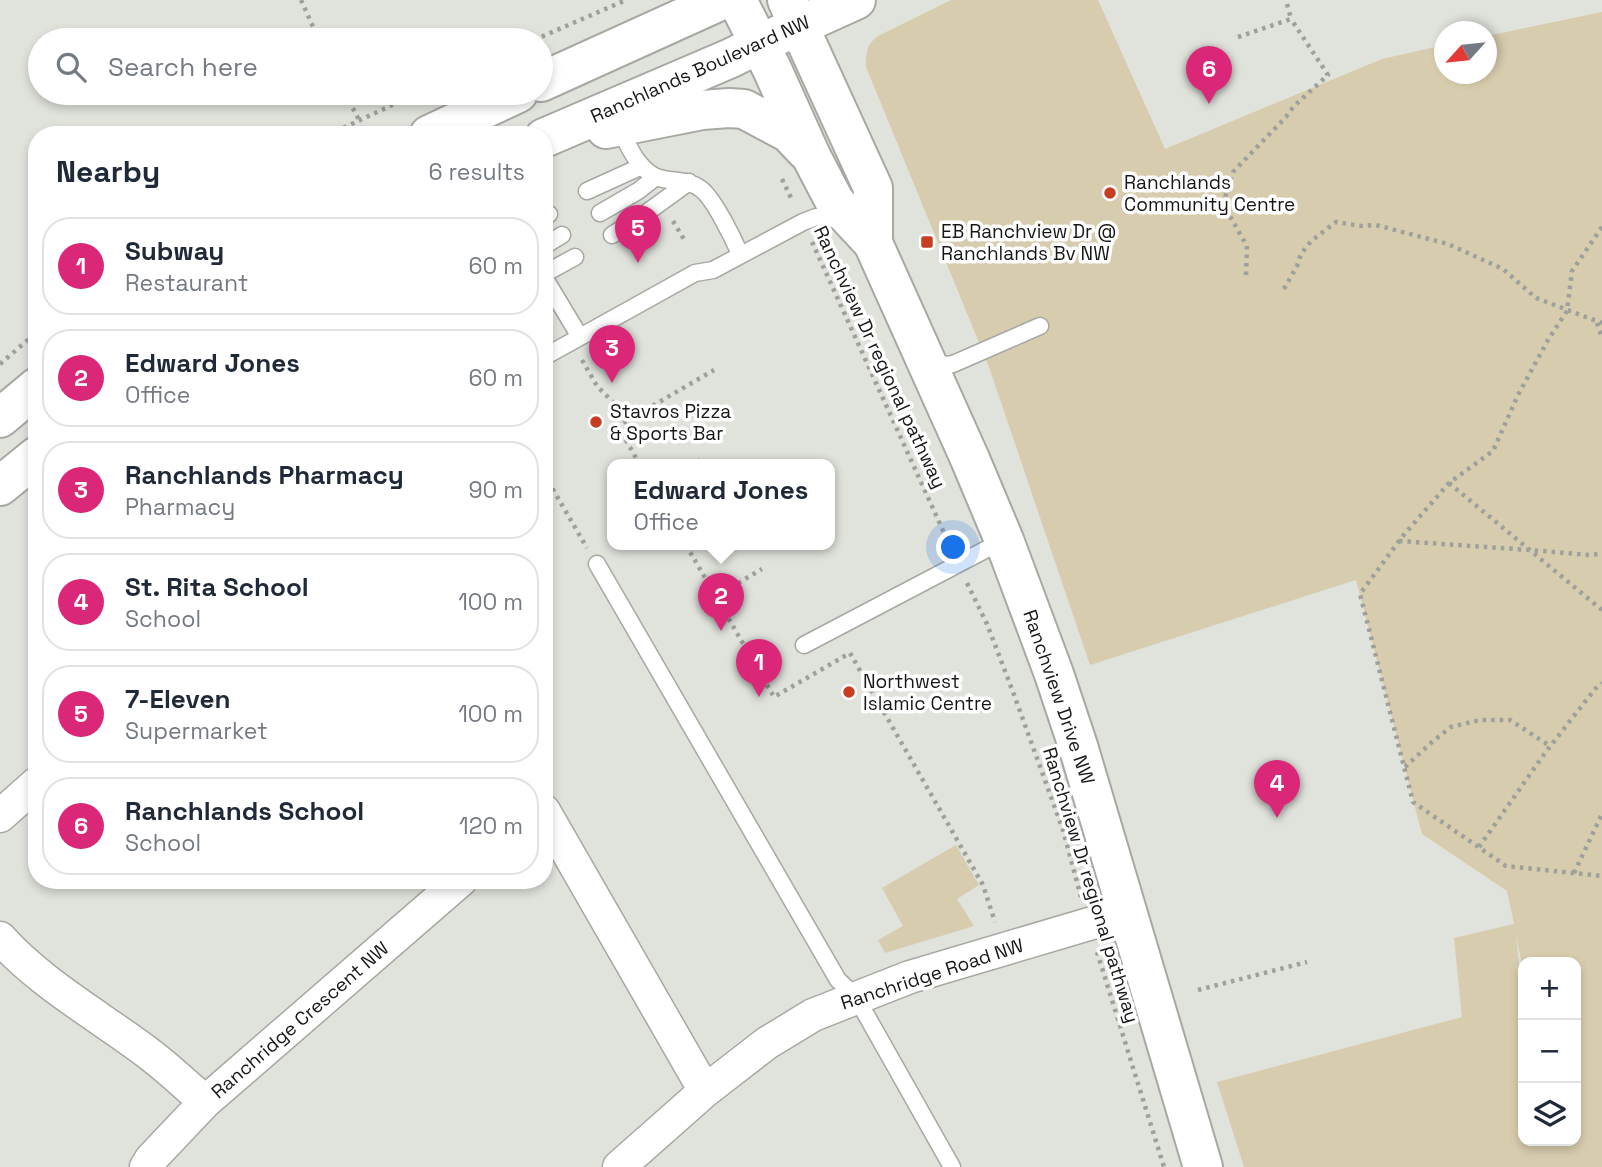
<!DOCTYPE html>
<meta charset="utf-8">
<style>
:root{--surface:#fff;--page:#f6f6f7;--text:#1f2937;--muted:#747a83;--line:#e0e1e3;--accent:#db2777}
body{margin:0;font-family:"Space Grotesk",sans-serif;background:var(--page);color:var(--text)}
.controls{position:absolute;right:21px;bottom:21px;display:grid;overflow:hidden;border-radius:14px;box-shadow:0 4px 10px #0003}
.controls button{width:63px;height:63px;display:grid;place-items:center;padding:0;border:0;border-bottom:2px solid var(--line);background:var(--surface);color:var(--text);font:35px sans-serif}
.compass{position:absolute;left:1434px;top:21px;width:63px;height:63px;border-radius:50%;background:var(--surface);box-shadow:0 4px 10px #0003;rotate:243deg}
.you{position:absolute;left:954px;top:548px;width:24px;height:24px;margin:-18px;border:5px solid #fff;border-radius:50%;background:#1a73e8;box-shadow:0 0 0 10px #1a73e833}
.badge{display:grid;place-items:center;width:46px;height:46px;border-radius:50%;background:var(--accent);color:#fff;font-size:23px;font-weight:700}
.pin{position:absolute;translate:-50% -58px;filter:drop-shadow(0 2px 4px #0008)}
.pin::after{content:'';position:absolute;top:37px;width:24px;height:21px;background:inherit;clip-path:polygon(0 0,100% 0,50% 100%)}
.popup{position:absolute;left:607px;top:459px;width:228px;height:91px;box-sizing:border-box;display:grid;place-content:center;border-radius:14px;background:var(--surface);filter:drop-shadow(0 2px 5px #0005);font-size:23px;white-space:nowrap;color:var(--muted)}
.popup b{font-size:26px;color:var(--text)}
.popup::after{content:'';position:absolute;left:50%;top:100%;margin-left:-14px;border:14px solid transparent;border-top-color:var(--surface)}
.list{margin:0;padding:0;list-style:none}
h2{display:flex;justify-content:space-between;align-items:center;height:91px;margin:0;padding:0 28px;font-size:30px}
h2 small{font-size:23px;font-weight:400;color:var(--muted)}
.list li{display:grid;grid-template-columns:46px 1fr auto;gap:21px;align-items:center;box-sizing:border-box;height:98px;margin:0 14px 14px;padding:0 14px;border:2px solid var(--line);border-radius:28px}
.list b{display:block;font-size:26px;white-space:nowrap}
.list p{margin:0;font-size:23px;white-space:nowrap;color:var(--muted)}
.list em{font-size:23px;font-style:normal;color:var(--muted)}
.icon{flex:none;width:38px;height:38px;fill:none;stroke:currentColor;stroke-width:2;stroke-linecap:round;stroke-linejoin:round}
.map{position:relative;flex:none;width:1602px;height:1167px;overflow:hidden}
.search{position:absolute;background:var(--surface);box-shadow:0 4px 10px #0003;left:28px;top:28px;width:525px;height:77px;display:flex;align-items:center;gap:18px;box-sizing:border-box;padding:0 24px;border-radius:38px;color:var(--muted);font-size:26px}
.panel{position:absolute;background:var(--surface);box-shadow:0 4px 10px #0003;left:28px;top:126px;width:525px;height:763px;border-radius:28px}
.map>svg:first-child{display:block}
</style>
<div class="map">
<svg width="1602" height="1167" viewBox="0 0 1602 1167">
<rect width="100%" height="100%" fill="#e0e2dc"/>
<!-- green -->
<path fill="#d8ccae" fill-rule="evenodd" d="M951,0H1098L1165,149L1382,59L1444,45V74H1486L1487,36L1602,12V1167H1244L1217,1082L1462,1017L1454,938L1514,924L1507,891L1422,834L1356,580L1090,665L989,367L866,67C866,53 866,45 878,36ZM1516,936L1523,969V962H1576V1141H1523V1000Z
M956,845L979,885L957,899L974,926L885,953L878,940L903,926L882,888Z"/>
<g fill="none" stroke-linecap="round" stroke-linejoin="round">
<defs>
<path id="service" d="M619,127C628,145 638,171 659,178C673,182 688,179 701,189C714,199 733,238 740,254
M587,191L642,166
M600,213L638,191L656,177
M544,217L549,214
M612,235L642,216L689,182
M544,246L562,235
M544,274L575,257
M544,277L580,337L544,357
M580,337L695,273L713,270L803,222L816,217L845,220
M929,361L946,365L953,364L1040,326
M597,564L838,980L856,997L952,1167
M804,645L1004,540"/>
<path id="minor" d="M544,811L705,1091
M0,816L37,783
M0,938C40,983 99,1016 148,1053C168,1068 186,1085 205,1102
M146,1167L151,1159L205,1102L461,880
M619,1167L705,1091L767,1043L813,1015L910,977L1126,913"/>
<path id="tertiary" d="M737,0L772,69L812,158L835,202L873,243L970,459L1004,540L1054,674L1078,746L1203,1167
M787,0L873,188V243
M541,82L722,0
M606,129L702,110L729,108L744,109L789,133L806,151
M429,135L518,93
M544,138L731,58L759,44L856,0
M0,418L37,387
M0,486L37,456"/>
</defs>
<!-- service casing -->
<use href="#service" stroke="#a6a8a2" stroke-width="19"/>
<!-- minor casing -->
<use href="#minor" stroke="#a6a8a2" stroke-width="35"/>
<!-- tertiary casing -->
<use href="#tertiary" stroke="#a6a8a2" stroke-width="42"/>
<!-- path -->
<path stroke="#9ea09b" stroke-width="4.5" stroke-dasharray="3.5 5" stroke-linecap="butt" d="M301,0L319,40
M1238,37L1291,19L1286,0
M534,40L626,0
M345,93L359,120
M328,135L418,93
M782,179L793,202
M673,221L685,241
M1602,227L1572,271L1567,311L1548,340L1518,395L1493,451L1449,483L1402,537L1360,594L1413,802L1506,866L1602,876
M812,242L950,546
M1246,275L1247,246L1223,204L1233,172L1286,117L1294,106L1328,75L1291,19
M1284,289L1297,266L1301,254L1311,241L1336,222L1361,226L1376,225L1448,244L1503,269L1536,298L1602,323
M1597,323L1602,338
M582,360L597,386L630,419
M0,364L37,332
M640,465L618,426L714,370
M692,465L700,460
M544,474L587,548
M1449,483L1602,610
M1399,541L1530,550L1589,555L1602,554
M686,545L774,697L850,653L983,885L995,922
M967,583L987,624L1013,692L1063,830L1081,897
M716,596L762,569
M1405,767L1432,742L1451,727L1480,720H1510L1550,746
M1479,847L1545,753L1595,689L1602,683
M1574,873L1602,814
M1097,952L1164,1167
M1198,990L1307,962"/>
<!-- service -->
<use href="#service" stroke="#fff" stroke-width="16"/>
<!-- minor -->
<use href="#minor" stroke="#fff" stroke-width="32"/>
<!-- tertiary -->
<use href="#tertiary" stroke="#fff" stroke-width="38"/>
</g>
<!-- markers -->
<g fill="#c73d21" stroke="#fff" stroke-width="2.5">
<circle cx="1110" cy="193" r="7"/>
<rect x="920" y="235" width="14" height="14" rx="3.5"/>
<circle cx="596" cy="422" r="7"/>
<circle cx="849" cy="692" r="7"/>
</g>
<g text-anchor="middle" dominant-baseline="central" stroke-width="7" stroke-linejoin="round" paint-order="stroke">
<!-- street labels -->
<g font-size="19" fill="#171816" stroke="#fff">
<text transform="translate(700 69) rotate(-24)">Ranchlands Boulevard NW</text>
<text transform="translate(880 357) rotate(65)">Ranchview Dr regional pathway</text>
<text transform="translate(1059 697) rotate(71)">Ranchview Drive NW</text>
<text transform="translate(1091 885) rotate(73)">Ranchview Dr regional pathway</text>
<text transform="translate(932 974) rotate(-18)">Ranchridge Road NW</text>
<text transform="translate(300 1020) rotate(-41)">Ranchridge Crescent NW</text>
</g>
<!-- poi labels -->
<g font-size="19" fill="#171816" stroke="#fff" text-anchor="start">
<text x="1124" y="182">Ranchlands<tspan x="1124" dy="22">Community Centre</tspan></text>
<text x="941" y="231">EB Ranchview Dr @<tspan x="941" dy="22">Ranchlands Bv NW</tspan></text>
<text x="610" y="411">Stavros Pizza<tspan x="610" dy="22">&amp; Sports Bar</tspan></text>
<text x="863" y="681">Northwest<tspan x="863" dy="22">Islamic Centre</tspan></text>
</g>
</g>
</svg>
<div class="controls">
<button>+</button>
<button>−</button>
<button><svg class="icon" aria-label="layers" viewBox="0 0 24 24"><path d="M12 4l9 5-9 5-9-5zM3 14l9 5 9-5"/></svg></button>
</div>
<svg class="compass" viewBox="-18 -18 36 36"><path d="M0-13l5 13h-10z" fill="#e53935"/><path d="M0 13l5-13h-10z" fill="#747a83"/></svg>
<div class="you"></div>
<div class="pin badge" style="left:759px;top:697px">1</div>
<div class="pin badge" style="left:721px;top:631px">2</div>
<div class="popup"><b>Edward Jones</b>Office</div>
<div class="pin badge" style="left:612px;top:383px">3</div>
<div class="pin badge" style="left:1277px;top:818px">4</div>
<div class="pin badge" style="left:638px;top:263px">5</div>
<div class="pin badge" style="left:1209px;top:104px">6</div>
<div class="search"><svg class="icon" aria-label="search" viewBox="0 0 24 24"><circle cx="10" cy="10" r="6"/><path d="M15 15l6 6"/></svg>Search here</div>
<section class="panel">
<h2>Nearby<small>6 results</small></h2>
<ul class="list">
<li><span class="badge">1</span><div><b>Subway</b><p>Restaurant</p></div><em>60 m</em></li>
<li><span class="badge">2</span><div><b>Edward Jones</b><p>Office</p></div><em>60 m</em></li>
<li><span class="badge">3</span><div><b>Ranchlands Pharmacy</b><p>Pharmacy</p></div><em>90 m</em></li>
<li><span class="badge">4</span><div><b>St. Rita School</b><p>School</p></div><em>100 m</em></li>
<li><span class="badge">5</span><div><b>7-Eleven</b><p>Supermarket</p></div><em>100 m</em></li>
<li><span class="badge">6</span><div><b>Ranchlands School</b><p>School</p></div><em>120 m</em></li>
</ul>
</section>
</div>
